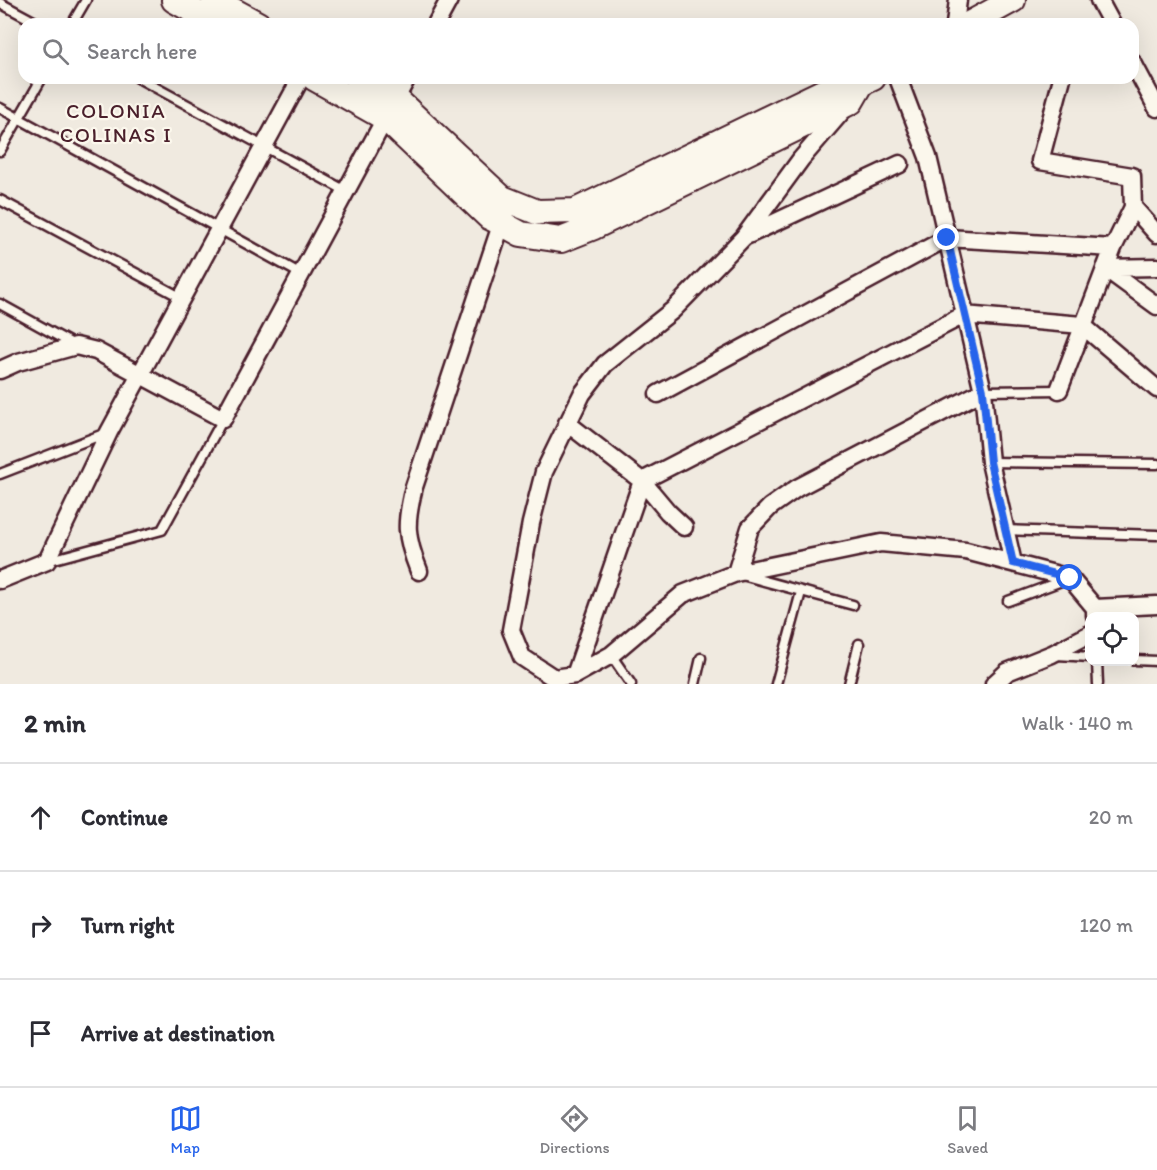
<!DOCTYPE html>
<meta charset="utf-8">
<style>
:root{--surface:#fff;--page:#f7f7f7;--text:#2b2b33;--muted:#7c7c81;--line:#e1e1e2;--accent:#2563eb}
body{margin:0;font-family:Itim,sans-serif;background:var(--page);color:var(--text)}
.controls{position:absolute;right:18px;bottom:18px;display:grid;overflow:hidden;border-radius:12px;box-shadow:0 6px 24px #0002}
.controls button{width:54px;height:54px;display:grid;place-items:center;padding:0;border:0;border-bottom:2px solid var(--line);background:var(--surface);color:var(--text);font:30px sans-serif}
.stop{position:absolute;width:18px;height:18px;margin:-14px;border:4px solid #2563eb;border-radius:50%;background:#fff}
.stop.end{background:#2563eb;border-color:#fff;box-shadow:0 2px 6px #0008}
.list{margin:0;padding:0;list-style:none}
h2{display:flex;justify-content:space-between;align-items:center;height:78px;margin:0;padding:0 24px;font-size:26px}
h2 small{font-size:20px;font-weight:400;color:var(--muted)}
.list li{display:grid;grid-template-columns:39px 1fr auto;gap:18px;align-items:center;box-sizing:border-box;height:108px;padding:0 24px;border-top:2px solid var(--line)}
.list b{display:block;font-size:22px;white-space:nowrap}
.list em{font-size:20px;font-style:normal;color:var(--muted)}
.icon{flex:none;width:33px;height:33px;fill:none;stroke:currentColor;stroke-width:2;stroke-linecap:round;stroke-linejoin:round}
.map{position:relative;flex:none;width:1157px;height:684px;overflow:hidden}
.search{position:absolute;background:var(--surface);box-shadow:0 6px 24px #0002;left:18px;right:18px;top:18px;height:66px;display:flex;align-items:center;gap:15px;box-sizing:border-box;padding:0 21px;border-radius:18px;color:var(--muted);font-size:22px}
.sheet{height:402px;background:var(--surface)}
nav{display:flex;justify-content:space-around;align-items:center;box-sizing:border-box;height:84px;border-top:2px solid var(--line);background:var(--surface);font-size:16px;color:var(--muted)}
nav a{display:grid;justify-items:center;gap:3px}
nav .on{color:var(--accent)}
.map>svg:first-child{display:block}
</style>
<div class="map">
<svg width="1157" height="684" viewBox="0 0 1157 684">
<rect width="100%" height="100%" fill="#f0eae0"/>
<filter id="ink" filterUnits="userSpaceOnUse"><feTurbulence type="fractalNoise" baseFrequency=".0167" numOctaves="2"/><feDisplacementMap in="SourceGraphic" scale="12" xChannelSelector="R" yChannelSelector="G"/><feConvolveMatrix kernelMatrix="1 2 1 2 8 2 1 2 1" color-interpolation-filters="sRGB"/></filter>
<g filter="url(#ink)">
<g fill="none" stroke-linecap="round" stroke-linejoin="round">
<defs>
<path id="lane" d="M0,3L39,24
M72,24L86,0
M138,78L346,191
M0,108L301,274
M0,151L42,78
M0,200L182,298
M0,304L76,346
M983,391L1059,390
M990,462L1157,464
M0,474L106,433
M1005,530L1157,535
M47,561L162,530L223,419
M742,575L853,605
M1008,601L1067,579
M611,655L631,684
M1057,655L1090,657
M1134,660L1157,661
M1097,662L1098,684
M695,684L701,658
M776,684L801,592
M849,684L859,644"/>
<path id="street" d="M1099,0L1112,24
M436,24L449,0
M955,24L958,0
M1133,63L1157,108
M898,78L928,157L983,391L990,462L1013,563
M844,109L801,159L744,237L673,310L605,364L582,394L544,472L531,523L511,630L522,657L554,678L575,675L611,655L683,594L736,573L881,543L966,551L1070,578L1095,608V616
M1133,207L1157,234
M746,236L900,164
M1157,267L1105,268L1157,306
M0,370L18,362L76,346L96,351L223,419L407,78
M1059,390L1113,248L1133,207L1132,176L1040,161L1062,78
M658,394L947,238L1113,248
M567,423L642,481L668,512L684,527
M419,571C405,536 405,523 414,487L505,213
M736,573L750,528L770,507L797,488L983,391
M0,580L47,561L109,432L301,78
M1095,608L1157,605
M575,675L642,481L964,315L1082,325L1157,389
M994,684L1007,672L1052,654L1090,634"/>
<path id="secondary" d="M174,0L217,24
M214,0L258,24
M969,24L1013,0
M314,78L385,118L489,217L501,223L521,234L561,240L594,227L851,102L862,83
M358,78L396,99L502,198L537,212L575,211L845,81L862,83L873,78"/>
</defs>
<!-- lane casing -->
<use href="#lane" stroke="#4a1f2b" stroke-width="13"/>
<!-- street casing -->
<use href="#street" stroke="#4a1f2b" stroke-width="21"/>
<!-- secondary casing -->
<use href="#secondary" stroke="#4a1f2b" stroke-width="28"/>
<!-- lane -->
<use href="#lane" stroke="#fbf7ec" stroke-width="8"/>
<!-- street -->
<use href="#street" stroke="#fbf7ec" stroke-width="16"/>
<!-- secondary -->
<use href="#secondary" stroke="#fbf7ec" stroke-width="24"/>
</g>
</g>
<g fill="none" stroke-linecap="round" stroke-linejoin="round" filter="url(#ink)">
<!-- route -->
<path stroke="#2563eb" stroke-width="8" d="M947,238L983,391L990,462L1013,563L1070,578"/>
</g>
<g text-anchor="middle" dominant-baseline="central" stroke-width="4.5" stroke-linejoin="round" paint-order="stroke">
<!-- neighbourhood labels -->
<g font-size="21" letter-spacing="1.5" fill="#4a1f2b" stroke="#fbf7ec">
<text x="116" y="110">COLONIA<tspan x="116" dy="24">COLINAS I</tspan></text>
</g>
</g>
</svg>
<div class="controls">
<button><svg class="icon" aria-label="locate" viewBox="0 0 24 24"><circle cx="12" cy="12" r="6"/><path d="M12 2v4M12 18v4M2 12h4M18 12h4"/></svg></button>
</div>
<div class="stop" style="left:1070px;top:578px"></div>
<div class="stop end" style="left:947px;top:238px"></div>
<div class="search"><svg class="icon" aria-label="search" viewBox="0 0 24 24"><circle cx="10" cy="10" r="6"/><path d="M15 15l6 6"/></svg>Search here</div>
</div>
<section class="sheet">
<h2>2 min<small>Walk · 140 m</small></h2>
<ul class="list">
<li><svg class="icon" aria-label="ahead" viewBox="0 0 24 24"><path d="M12 20V5M6 11l6-6 6 6"/></svg><div><b>Continue</b></div><em>20 m</em></li>
<li><svg class="icon" aria-label="right" viewBox="0 0 24 24"><path d="M7 20v-9h11M14 6l5 5-5 5"/></svg><div><b>Turn right</b></div><em>120 m</em></li>
<li><svg class="icon" aria-label="arrive" viewBox="0 0 24 24"><path d="M6 21V4h12l-3 4 3 4H6"/></svg><div><b>Arrive at destination</b></div></li>
</ul>
</section>
<nav>
<a class="on"><svg class="icon" aria-label="map" viewBox="0 0 24 24"><path d="M3 6l6-2 6 2 6-2v14l-6 2-6-2-6 2zM9 4v14M15 6v14"/></svg>Map</a>
<a><svg class="icon" aria-label="directions" viewBox="0 0 24 24"><path d="M12 3l9 9-9 9-9-9zM9 14v-3h6M13 9l2 2-2 2"/></svg>Directions</a>
<a><svg class="icon" aria-label="saved" viewBox="0 0 24 24"><path d="M7 4h10v16l-5-4-5 4z"/></svg>Saved</a>
</nav>
